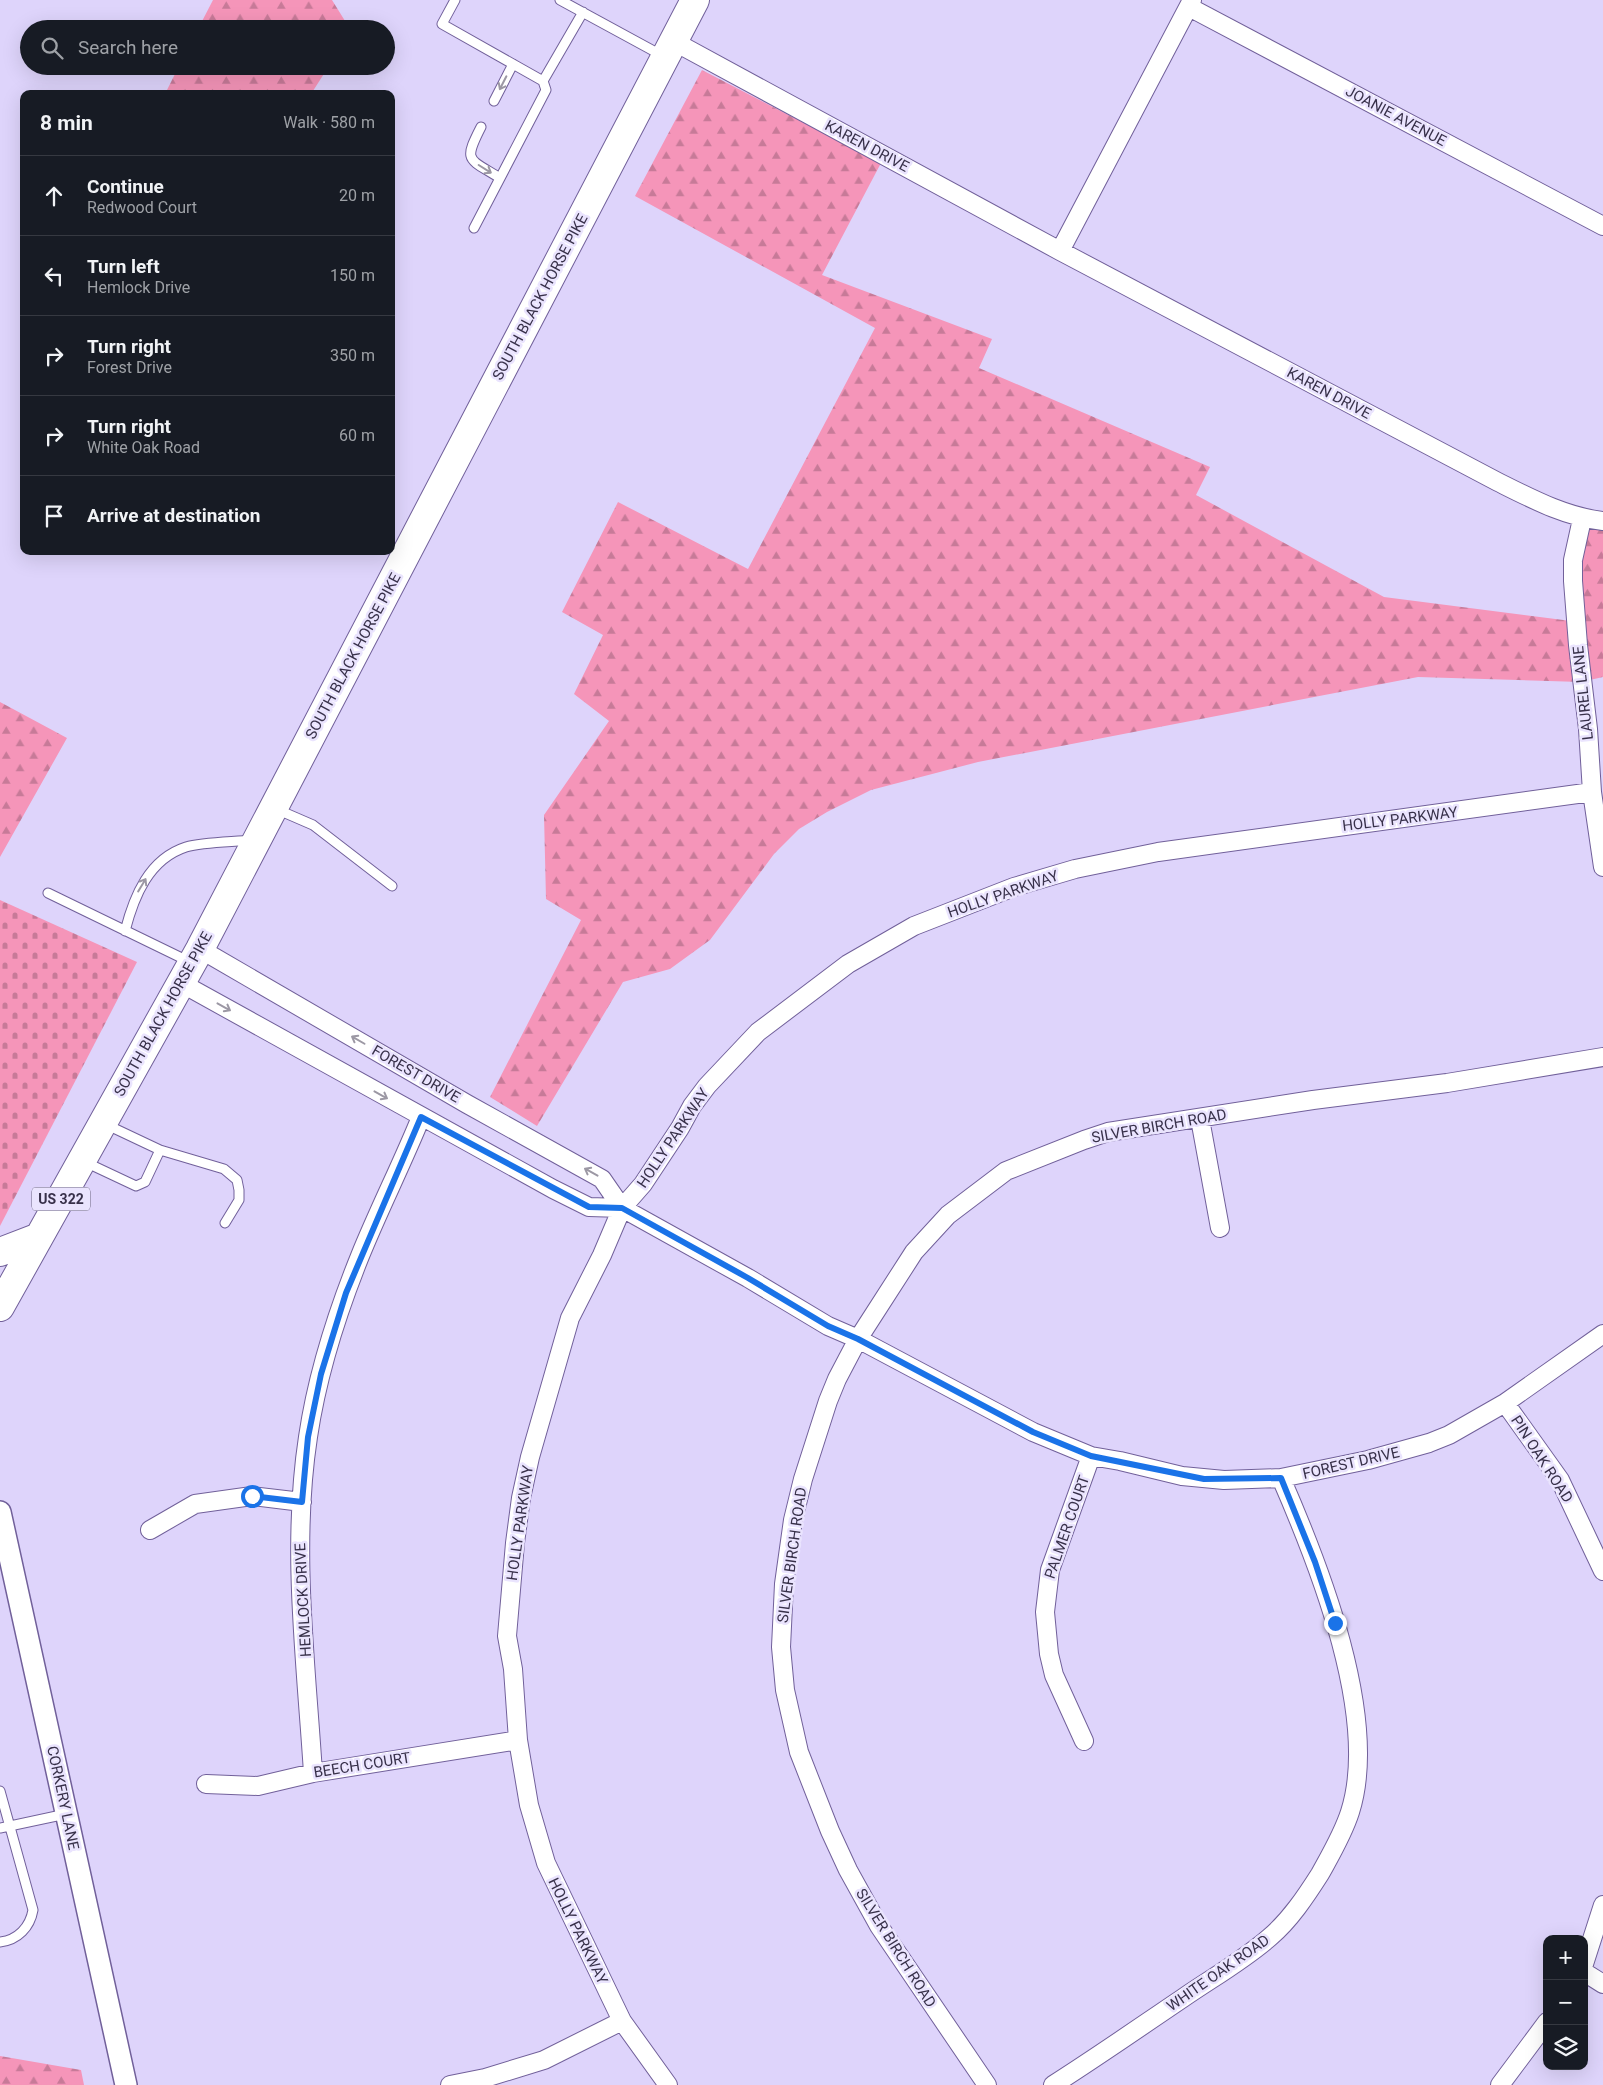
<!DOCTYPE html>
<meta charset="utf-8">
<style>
:root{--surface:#171b24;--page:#20242c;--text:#f1f3f6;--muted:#9ea1a6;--line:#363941}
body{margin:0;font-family:Roboto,sans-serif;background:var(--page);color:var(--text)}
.controls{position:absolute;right:15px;bottom:15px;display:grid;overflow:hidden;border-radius:10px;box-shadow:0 5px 20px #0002}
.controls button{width:45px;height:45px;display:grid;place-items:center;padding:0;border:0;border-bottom:1px solid var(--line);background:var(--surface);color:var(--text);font:25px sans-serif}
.stop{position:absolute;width:15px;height:15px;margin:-11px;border:4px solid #1a73e8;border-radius:50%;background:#fff}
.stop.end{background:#1a73e8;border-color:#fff;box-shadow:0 1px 5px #0008}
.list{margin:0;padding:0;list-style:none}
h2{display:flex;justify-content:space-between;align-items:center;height:65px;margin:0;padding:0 20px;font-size:21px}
h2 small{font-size:16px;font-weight:400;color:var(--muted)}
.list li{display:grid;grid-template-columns:32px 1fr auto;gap:15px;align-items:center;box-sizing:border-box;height:80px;padding:0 20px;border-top:1px solid var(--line)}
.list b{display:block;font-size:19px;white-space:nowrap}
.list p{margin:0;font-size:16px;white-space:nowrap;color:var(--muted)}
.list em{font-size:16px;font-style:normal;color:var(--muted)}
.icon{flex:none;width:28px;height:28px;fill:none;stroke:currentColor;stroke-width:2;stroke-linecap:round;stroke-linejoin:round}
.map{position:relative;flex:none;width:1603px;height:2085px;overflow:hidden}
.search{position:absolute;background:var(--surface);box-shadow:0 5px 20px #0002;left:20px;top:20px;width:375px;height:55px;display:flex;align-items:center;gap:12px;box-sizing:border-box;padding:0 18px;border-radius:28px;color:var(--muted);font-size:19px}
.panel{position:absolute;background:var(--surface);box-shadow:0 5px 20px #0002;left:20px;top:90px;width:375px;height:465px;border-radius:10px}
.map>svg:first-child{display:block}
</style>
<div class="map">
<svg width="1603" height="2085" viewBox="0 0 1603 2085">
<defs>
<pattern id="forest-firs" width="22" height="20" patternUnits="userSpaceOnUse" patternTransform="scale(1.25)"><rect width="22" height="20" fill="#f595b9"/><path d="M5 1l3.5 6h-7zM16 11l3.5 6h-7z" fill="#c77a98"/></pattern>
<pattern id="cemetery-stones" width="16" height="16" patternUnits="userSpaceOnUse" patternTransform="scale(1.25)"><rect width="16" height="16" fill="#f595b9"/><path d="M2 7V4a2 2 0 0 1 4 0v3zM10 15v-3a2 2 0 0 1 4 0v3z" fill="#c77a98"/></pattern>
</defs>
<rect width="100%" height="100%" fill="#ded4fb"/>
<!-- forest -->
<path fill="url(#forest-firs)" d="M213,0H332L350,29H198Z
M179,66H329L311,94H165Z
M702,70L881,163L822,275L992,339L979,368L1210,467L1196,495L1384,597L1579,622L1576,529L1603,524V677L1581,682L1418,677L978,762L871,790L827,812L799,829L774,854L710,940L670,969L623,982L537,1126L490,1097L581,920L546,899L544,815L609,721L574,694L603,635L562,612L618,502L748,569L875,328L635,196Z
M0,702L67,738L0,857Z
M0,2056L81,2070L84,2085H0Z"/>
<!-- cemetery -->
<path fill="url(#cemetery-stones)" d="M0,900L137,962L0,1226Z"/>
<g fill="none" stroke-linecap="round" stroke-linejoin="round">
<defs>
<path id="service" d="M455,0L442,24L543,81L546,90L474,228
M560,0L663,56
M543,81L583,12
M494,101L513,64
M481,127C463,162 468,158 500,178
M276,809L313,825L392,886
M48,893L190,962
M125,931C134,896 149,859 186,847C203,842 233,842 252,840
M105,1124L160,1150L224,1169L237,1180L239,1190V1200L225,1223
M85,1162L136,1186L145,1182L160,1150
M0,1791L33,1910C30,1927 18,1940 0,1942
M0,1828L66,1814"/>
<path id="minor" d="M1189,7L1603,226
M673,41L1060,251L1498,482C1532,499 1566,517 1603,521
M1060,251L1192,0
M1582,519L1573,560V581L1578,645L1588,729L1592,792L1603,867
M200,949L467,1104L602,1179L622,1208
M181,983L553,1189L589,1207L622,1208L748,1278L828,1326L858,1339L1033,1432L1091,1456L1120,1461L1182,1476L1224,1480L1281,1478L1368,1460L1429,1443L1449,1435L1505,1403L1603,1334
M1200,1119L1220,1228
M1505,1403L1560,1480L1603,1571
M150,1530L195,1504L252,1496L302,1502
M1084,1741L1054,1675L1049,1654L1045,1612L1050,1570L1091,1456
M313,1773C306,1661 291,1548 308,1437C317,1376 337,1313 360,1256C379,1209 402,1164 421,1117
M206,1784L258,1786L313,1773L518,1740
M1584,1964L1603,1905
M1584,1972L1603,1984
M450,2085L485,2078L544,2060L622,2021
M668,2085L622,2021L546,1863L529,1805L518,1740L513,1669L507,1636L515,1543L521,1498L530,1457L570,1318L602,1255L622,1208L643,1184L680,1128L692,1106L707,1086L758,1032L848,964L914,926L1014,887L1075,869L1158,852L1592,792
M987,2085L879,1926L848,1870L830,1831L799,1752L785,1690L781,1647L784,1584L793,1520L803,1479L828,1401L837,1379L858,1339L914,1252L948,1215L1006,1171L1084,1140L1108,1132L1313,1100L1447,1083L1603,1057
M1053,2085C1097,2057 1140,2027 1183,1998C1212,1978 1244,1960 1270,1937C1290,1920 1306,1896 1320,1874C1331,1854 1343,1834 1350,1812C1380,1718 1319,1565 1281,1478
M1500,2085L1547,2022"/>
<path id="tertiary" d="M0,1512L126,2085"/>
<path id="trunk" d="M0,1252L39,1237
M0,1307L200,949L695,0"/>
</defs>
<!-- service casing -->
<use href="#service" stroke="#71609a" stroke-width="11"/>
<!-- minor casing -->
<use href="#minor" stroke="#71609a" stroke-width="20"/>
<!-- tertiary casing -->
<use href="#tertiary" stroke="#71609a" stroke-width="24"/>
<!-- trunk casing -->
<use href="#trunk" stroke="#71609a" stroke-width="30"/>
<!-- service -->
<use href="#service" stroke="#fff" stroke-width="9"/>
<!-- minor -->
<use href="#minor" stroke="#fff" stroke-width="18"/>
<!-- tertiary -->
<use href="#tertiary" stroke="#fff" stroke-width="21"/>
<!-- trunk -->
<use href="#trunk" stroke="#fff" stroke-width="28"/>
</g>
<!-- one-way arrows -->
<defs><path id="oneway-shaft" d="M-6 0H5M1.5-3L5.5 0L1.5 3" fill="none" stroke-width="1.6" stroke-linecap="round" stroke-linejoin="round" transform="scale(1.25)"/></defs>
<g stroke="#9c98a4">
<use href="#oneway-shaft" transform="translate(503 83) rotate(117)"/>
<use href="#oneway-shaft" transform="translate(485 169) rotate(32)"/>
<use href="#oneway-shaft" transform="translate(142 885) rotate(-59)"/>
<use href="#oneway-shaft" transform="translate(224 1007) rotate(29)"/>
<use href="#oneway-shaft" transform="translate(358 1040) rotate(-150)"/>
<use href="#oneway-shaft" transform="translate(381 1095) rotate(29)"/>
<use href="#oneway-shaft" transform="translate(591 1172) rotate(-151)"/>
</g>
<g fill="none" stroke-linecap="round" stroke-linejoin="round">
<!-- route -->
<path stroke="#1a73e8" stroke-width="6" d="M252,1496L302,1502L308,1437L321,1374L346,1293L421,1117L589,1207L622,1208L748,1278L828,1326L858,1339L1033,1432L1091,1456L1204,1479L1281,1478L1315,1562L1335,1623"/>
</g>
<g text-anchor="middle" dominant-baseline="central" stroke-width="5" stroke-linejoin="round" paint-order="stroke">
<!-- shield labels -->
<rect fill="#eae4fe" stroke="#6d6780" stroke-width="1" x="32" y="1187.5" width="58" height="23" rx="4"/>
<g font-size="14" font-weight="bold" fill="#38314a">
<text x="61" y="1199">US 322</text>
</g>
<!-- street labels -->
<g font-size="15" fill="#38314a" stroke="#eae4fe">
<text transform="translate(1396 116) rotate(28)">JOANIE AVENUE</text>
<text transform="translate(867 146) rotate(28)">KAREN DRIVE</text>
<text transform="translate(540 297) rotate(-62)">SOUTH BLACK HORSE PIKE</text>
<text transform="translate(1329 393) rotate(28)">KAREN DRIVE</text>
<text transform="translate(353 656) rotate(-62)">SOUTH BLACK HORSE PIKE</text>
<text transform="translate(1583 693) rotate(-96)">LAUREL LANE</text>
<text transform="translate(1400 819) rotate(-7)">HOLLY PARKWAY</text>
<text transform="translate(1003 894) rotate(-19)">HOLLY PARKWAY</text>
<text transform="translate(163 1014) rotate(-61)">SOUTH BLACK HORSE PIKE</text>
<text transform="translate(416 1074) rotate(30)">FOREST DRIVE</text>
<text transform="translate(1159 1126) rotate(-10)">SILVER BIRCH ROAD</text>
<text transform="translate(673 1138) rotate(-56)">HOLLY PARKWAY</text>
<text transform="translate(1542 1459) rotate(57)">PIN OAK ROAD</text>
<text transform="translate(1351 1463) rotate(-13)">FOREST DRIVE</text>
<text transform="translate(520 1523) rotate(-82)">HOLLY PARKWAY</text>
<text transform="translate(1067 1527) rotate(-71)">PALMER COURT</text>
<text transform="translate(792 1555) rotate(-82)">SILVER BIRCH ROAD</text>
<text transform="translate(303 1600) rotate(-93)">HEMLOCK DRIVE</text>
<text transform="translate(362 1765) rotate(-9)">BEECH COURT</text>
<text transform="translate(63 1798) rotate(78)">CORKERY LANE</text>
<text transform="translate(578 1931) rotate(64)">HOLLY PARKWAY</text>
<text transform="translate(896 1948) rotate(58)">SILVER BIRCH ROAD</text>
<text transform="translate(1218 1973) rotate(-35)">WHITE OAK ROAD</text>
</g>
</g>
</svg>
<div class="controls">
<button>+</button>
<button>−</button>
<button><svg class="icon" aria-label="layers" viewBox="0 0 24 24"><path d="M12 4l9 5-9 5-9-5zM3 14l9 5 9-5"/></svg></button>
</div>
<div class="stop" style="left:252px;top:1496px"></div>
<div class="stop end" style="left:1335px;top:1623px"></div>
<div class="search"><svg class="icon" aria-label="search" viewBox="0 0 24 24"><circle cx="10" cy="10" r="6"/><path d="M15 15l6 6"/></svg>Search here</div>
<section class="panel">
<h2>8 min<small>Walk · 580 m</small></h2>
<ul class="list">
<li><svg class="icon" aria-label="ahead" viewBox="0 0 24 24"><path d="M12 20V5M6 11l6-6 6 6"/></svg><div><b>Continue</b><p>Redwood Court</p></div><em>20 m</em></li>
<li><svg class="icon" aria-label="left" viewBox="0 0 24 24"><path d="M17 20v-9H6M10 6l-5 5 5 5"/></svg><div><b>Turn left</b><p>Hemlock Drive</p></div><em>150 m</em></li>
<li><svg class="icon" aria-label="right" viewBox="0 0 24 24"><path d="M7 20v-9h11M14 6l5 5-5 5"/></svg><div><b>Turn right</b><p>Forest Drive</p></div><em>350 m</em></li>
<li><svg class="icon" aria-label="right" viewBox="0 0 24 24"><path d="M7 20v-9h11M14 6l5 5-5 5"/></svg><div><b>Turn right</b><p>White Oak Road</p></div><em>60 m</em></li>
<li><svg class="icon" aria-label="arrive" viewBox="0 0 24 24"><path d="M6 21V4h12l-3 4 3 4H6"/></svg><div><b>Arrive at destination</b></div></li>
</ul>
</section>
</div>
